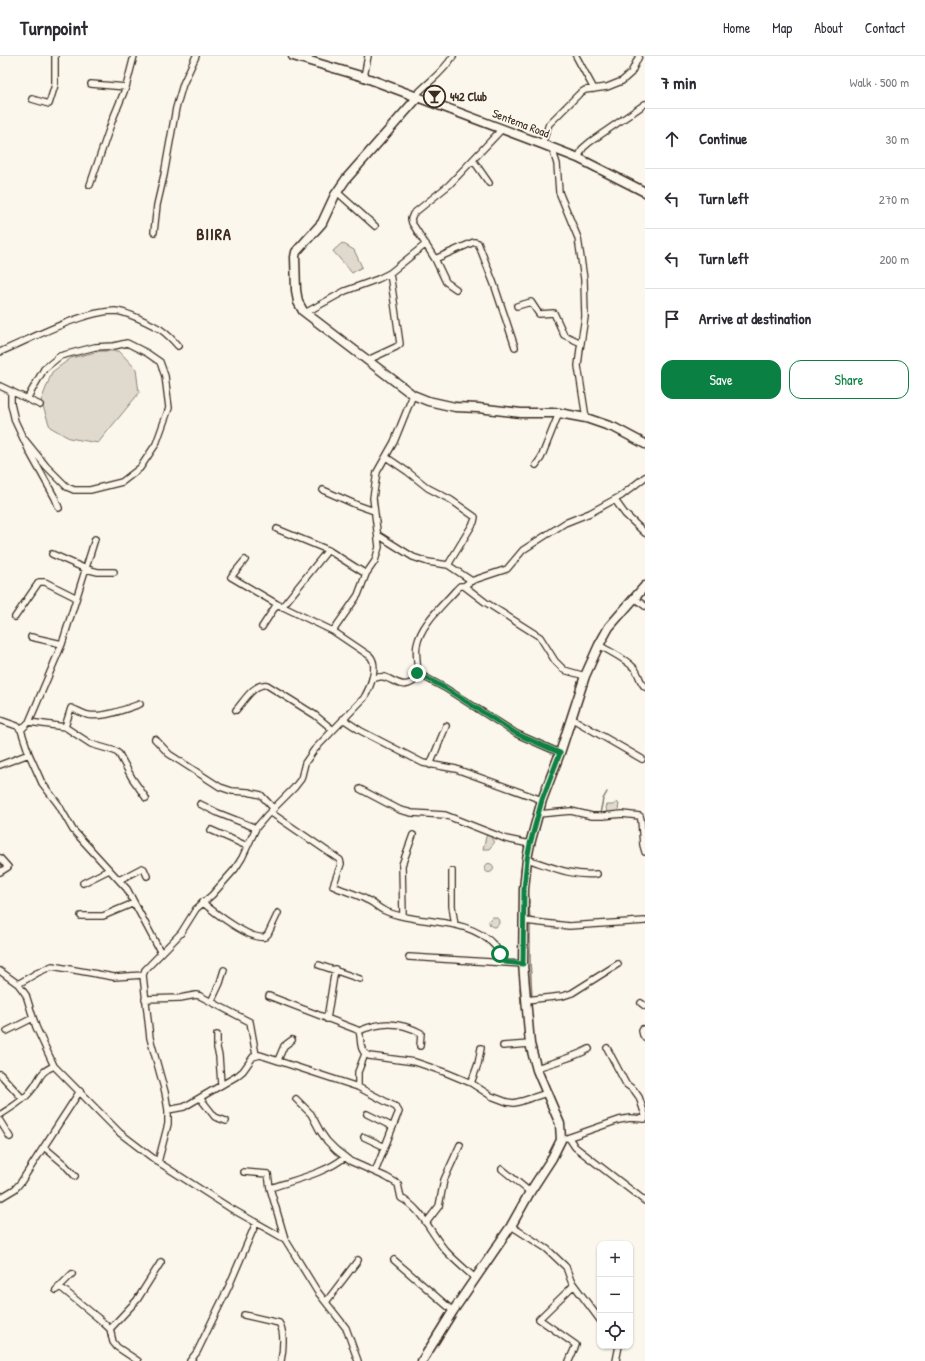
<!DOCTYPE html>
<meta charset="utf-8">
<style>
:root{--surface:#fff;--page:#f7f7f7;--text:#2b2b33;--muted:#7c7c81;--line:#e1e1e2;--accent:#0b8043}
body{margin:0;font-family:"Patrick Hand",sans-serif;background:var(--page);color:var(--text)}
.controls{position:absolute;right:12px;bottom:12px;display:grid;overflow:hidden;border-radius:8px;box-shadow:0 1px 3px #0004}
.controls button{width:36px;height:36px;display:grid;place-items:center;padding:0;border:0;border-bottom:1px solid var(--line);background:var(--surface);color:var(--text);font:20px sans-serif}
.stop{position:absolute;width:12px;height:12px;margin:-9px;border:3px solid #0b8043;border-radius:50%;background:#fff}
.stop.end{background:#0b8043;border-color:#fff;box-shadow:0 1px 4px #0008}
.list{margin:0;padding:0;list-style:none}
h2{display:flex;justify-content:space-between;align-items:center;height:52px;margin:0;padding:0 16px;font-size:17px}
h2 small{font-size:13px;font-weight:400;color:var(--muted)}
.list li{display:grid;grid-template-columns:26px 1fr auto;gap:12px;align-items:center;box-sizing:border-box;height:60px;padding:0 16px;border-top:1px solid var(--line)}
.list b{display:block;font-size:15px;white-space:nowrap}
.list em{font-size:13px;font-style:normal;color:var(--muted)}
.actions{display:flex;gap:8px;padding:12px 16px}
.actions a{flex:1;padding:9px 0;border:1px solid var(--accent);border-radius:12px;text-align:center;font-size:14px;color:var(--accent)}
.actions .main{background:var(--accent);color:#fff}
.icon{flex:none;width:22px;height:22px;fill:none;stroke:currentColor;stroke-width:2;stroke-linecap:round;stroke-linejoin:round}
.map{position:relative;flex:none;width:645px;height:1305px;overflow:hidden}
header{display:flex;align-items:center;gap:24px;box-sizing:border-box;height:56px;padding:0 20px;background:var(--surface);border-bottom:1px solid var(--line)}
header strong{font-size:19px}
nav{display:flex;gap:22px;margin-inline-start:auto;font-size:14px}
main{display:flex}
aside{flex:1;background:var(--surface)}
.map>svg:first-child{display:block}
</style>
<header>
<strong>Turnpoint</strong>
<nav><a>Home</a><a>Map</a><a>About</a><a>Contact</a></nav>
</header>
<main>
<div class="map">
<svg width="645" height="1305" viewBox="0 0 645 1305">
<rect width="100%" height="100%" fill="#fbf7ec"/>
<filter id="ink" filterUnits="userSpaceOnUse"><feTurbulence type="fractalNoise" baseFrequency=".025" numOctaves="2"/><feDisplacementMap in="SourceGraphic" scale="8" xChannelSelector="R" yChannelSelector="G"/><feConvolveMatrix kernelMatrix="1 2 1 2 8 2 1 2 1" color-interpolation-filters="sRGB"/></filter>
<g filter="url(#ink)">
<!-- green -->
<path fill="#dfd9ce" stroke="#8d8276" d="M342,187L354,194L362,211L352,217L333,195Z
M100,295H119L136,313L139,337L98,387L69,382L50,371L41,345L52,316L71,302Z
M617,746L619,748L618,754L614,758L607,757L606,752L607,749H613Z
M487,777L491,781L494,787L489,793H483Z
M484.5 812a4.5 4.5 0 1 1 9 0a4.5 4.5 0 1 1-9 0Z
M489 866a5 5 0 1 1 10 0a5 5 0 1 1-10 0Z"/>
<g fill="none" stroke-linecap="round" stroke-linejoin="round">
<!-- stream -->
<path stroke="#85796d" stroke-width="1.5" d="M600,758L603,743L607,736
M532,801L534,788
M521,816L525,789
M520,830V850
M529,847L528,834L531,805
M529,850L530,864
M530,868V905L532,941
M520,925V919
M520,932L521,948"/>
<defs>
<path id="street" d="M576,0L594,33
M364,21L368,0
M91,28L126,31
M415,40C428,26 443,17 453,0
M32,43L49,48L55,29V0
M542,88L549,68L579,38L585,34L607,31L622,25L631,17L639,0
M552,92L557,108L559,136L578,182L584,223L585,261L580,293L578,310L586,362
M578,102L583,92L590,86L645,48
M473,104L489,127
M90,129L112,65L126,31L134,0
M337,136L375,170
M154,176L157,149L164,119L176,52L183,28L196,0
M435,203L474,186L478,187L494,228L515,291
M456,233L446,226L435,203L412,167L411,163L413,158L449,129L502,73
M517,250L531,246L539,258L554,257L564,279L581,287
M305,257L345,235L378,223L390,217L426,188
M0,296C31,283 82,255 115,255C128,256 149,267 160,273C167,278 173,284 178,290
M368,304L396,291L400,288L390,217
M0,330L40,349
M11,335V348L15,365L30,397L55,442L59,452
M25,384L46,410L67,431L74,434H90L122,426L140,412L156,388L169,352L165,320L160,306L147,297L127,287L114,290L95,291L60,300L44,313L27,343
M386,401L408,416L428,432L451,444L475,461L474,466L448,509
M536,409L541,402L559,357
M323,434L357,449L374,455
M615,444L625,458L645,477
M277,473L328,494L366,518L358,539L333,575
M378,479L413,501L428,506L448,509L472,525
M52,498L86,513L98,516H114
M366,518L375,505L379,491L373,442L377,416L394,386L413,339
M464,530L485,546L540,581L555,605L564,614L585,620
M634,542L645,550
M282,551L328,494
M15,561L39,526H45L75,541
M262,571L277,548
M31,581L62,588
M599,589C610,596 625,602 634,612C639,617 639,625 645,631
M417,617L445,632L517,678L560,697
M372,623C376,622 380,620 384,621C392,623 400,631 408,628C424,624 414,601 417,589C421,568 442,550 456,534L460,530H464L471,525L507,513L523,494L565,467L590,457L621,440L645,421
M236,654C244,645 254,627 267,629L315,659L332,673
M571,662L642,703
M343,663L361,675L423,707L456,713L542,744
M0,664L17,670L21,674L29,698L42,727L58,748L73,774L127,833L161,897
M29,666L65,671L91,688L115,695L119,698L132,722L146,742
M65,671L71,652C77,654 83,658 88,659C103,662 126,653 140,648
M21,674L29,666L62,588L95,483
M155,683L169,698L220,731L232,735L248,736L261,739L274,753
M0,709L29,698
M430,709L446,670
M360,733L400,754L412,757L445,759L506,783L530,788
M200,748L218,757L256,772
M270,756L340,804L341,808L333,830C344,835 357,838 367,844C373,846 377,851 383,854C417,870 468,859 495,890C499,895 501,901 505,906
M538,758L571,755L592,760H603L622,758L640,760L641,764L643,789L645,796
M211,774L247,790
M0,802L8,811L0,816
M527,803C549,810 573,821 597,818
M452,815V850L455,869
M119,824L142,812L144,813L147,820
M83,827L109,814
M202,846C214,856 251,885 265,881L268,878L278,857
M81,860H103L134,847
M403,860L402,809L413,779
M525,865L569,870L645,865
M409,901L523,908
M319,909L360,923
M0,915L18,928L26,939L36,971L54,1010L120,1077L158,1106L230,1152L285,1183L317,1235L346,1272L358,1305
M18,928L37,917L52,910L114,921L143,919
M269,940L355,973L359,975C362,984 358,995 369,1000L415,1006L424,1009L447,1017L471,1027L491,1040L507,1046L514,1047L522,1045L547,1037
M145,943L180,942L196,939L200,940L250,966L256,999
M526,944L563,940L572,937L618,908
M211,946L220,927L224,914
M641,947L645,950
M327,963L335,913
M643,973L642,975L643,979L645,982
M7,975L33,962
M359,975C381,966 399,965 421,977L420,990
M217,979V992L219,1000L221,1028
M503,990L530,988
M607,992L626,1028L634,1034L639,1041L645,1059
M278,1004L284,990L292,984
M536,1012C554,1006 573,1002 589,993
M0,1018L23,1043
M471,1027L478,1008L481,992
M358,1031V1016L365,998
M200,1042L215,1061L226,1065
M296,1043L311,1058L320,1075L327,1085L336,1094L350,1105L386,1121L398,1128L401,1142C422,1153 430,1176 445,1194C454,1204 465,1213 475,1222
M168,1054L184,1051L237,1020L243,1015L253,1001L260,999L358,1031L396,1051L399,1056L397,1060L375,1116
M367,1058L393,1071
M0,1059C10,1052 22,1046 30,1036C41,1024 37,1017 54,1010
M0,1065L10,1081
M364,1081L385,1091
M567,1082L619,1064L630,1062L645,1063
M569,1082L575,1091L645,1145
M44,1091L64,1108L75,1120
M158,1106L168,1068V1054L165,1036L150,982L143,919L145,914L181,877L196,853L212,839L235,813L242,802L256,772L267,759L294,732L301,723L305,707L314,694L364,642C370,632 379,610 370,600L333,575L277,548L231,521L245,504
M502,1113L530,1136
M244,1116L268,1118L270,1132L285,1183
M270,1132C294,1124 326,1117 345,1101
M0,1142L15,1133L21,1126L80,1035
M426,1167L439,1150L444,1124L460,1089
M511,1170L547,1193L566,1211L571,1225L600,1264
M394,1204L453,1255
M59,1230L98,1262L110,1273L113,1286L117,1291L138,1305
M56,1234L72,1218
M326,1246L358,1204
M244,1259L279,1267C285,1275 283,1295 281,1305
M110,1273L137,1244L161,1206
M190,1305L197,1296L229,1230L256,1167
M569,1305L576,1289L539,1263L574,1229
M616,1305L619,1290"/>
<path id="secondary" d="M293,0L364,21L542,88L578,102L645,136
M418,41L346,123L335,139L322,167L296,196L295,201L296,234L298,246L303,255L413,339L428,345L455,351L478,352L521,357H559L586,362L615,372L645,388
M422,1305L453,1255L511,1170L530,1136L552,1102L561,1084L560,1068L537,1014L530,988L523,908L524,833L527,803L530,788L542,744L560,697L585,620L599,589L609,571L645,530"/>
</defs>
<!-- street casing -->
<use href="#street" stroke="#3b2a1e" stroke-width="8"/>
<!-- secondary casing -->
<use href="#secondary" stroke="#3b2a1e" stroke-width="11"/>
<!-- street -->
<use href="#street" stroke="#fbf7ec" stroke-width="5.5"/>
<!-- secondary -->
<use href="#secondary" stroke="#fbf7ec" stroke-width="8"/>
</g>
</g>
<g fill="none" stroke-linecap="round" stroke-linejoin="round" filter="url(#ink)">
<!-- route -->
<path stroke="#0b8043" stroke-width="5" d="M417,617L445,632L517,678L560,697L542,744L530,788L527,803L524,833L523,908L505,906L500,898"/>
</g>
<!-- icons -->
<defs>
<symbol id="bar-ring" viewBox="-11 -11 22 22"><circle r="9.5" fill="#fbf7ec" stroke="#3b2a1e" stroke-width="1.5"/><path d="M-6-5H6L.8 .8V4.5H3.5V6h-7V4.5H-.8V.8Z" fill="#3b2a1e"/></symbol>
</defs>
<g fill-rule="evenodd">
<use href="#bar-ring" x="422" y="28" width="25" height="25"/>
</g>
<g text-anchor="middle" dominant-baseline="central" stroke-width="3.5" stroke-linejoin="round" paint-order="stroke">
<!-- poi labels -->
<g font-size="12" font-weight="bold" fill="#3b2a1e" stroke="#fbf7ec" text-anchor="start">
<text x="450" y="40">442 Club</text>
</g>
<!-- street labels -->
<g font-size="12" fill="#3b2a1e" stroke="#fbf7ec">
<text transform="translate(521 67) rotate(21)">Sentema Road</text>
</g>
<!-- district labels -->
<g font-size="16" font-weight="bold" letter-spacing="1" fill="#3b2a1e" stroke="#fbf7ec">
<text x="214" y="178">BIIRA</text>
</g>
</g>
</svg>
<div class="controls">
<button>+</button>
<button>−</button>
<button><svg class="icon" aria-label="locate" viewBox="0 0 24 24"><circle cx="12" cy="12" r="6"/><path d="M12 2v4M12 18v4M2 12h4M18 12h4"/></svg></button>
</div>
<div class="stop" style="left:500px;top:898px"></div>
<div class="stop end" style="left:417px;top:617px"></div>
</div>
<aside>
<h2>7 min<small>Walk · 500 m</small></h2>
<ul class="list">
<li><svg class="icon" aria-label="ahead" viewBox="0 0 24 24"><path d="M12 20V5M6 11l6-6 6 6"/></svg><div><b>Continue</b></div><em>30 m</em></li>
<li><svg class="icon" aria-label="left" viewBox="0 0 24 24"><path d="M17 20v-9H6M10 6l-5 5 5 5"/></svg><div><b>Turn left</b></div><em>270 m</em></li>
<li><svg class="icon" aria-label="left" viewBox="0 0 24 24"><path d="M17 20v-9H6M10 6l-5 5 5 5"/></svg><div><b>Turn left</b></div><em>200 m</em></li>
<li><svg class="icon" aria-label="arrive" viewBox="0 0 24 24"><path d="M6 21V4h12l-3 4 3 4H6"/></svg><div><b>Arrive at destination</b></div></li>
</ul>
<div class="actions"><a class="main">Save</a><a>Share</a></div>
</aside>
</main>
